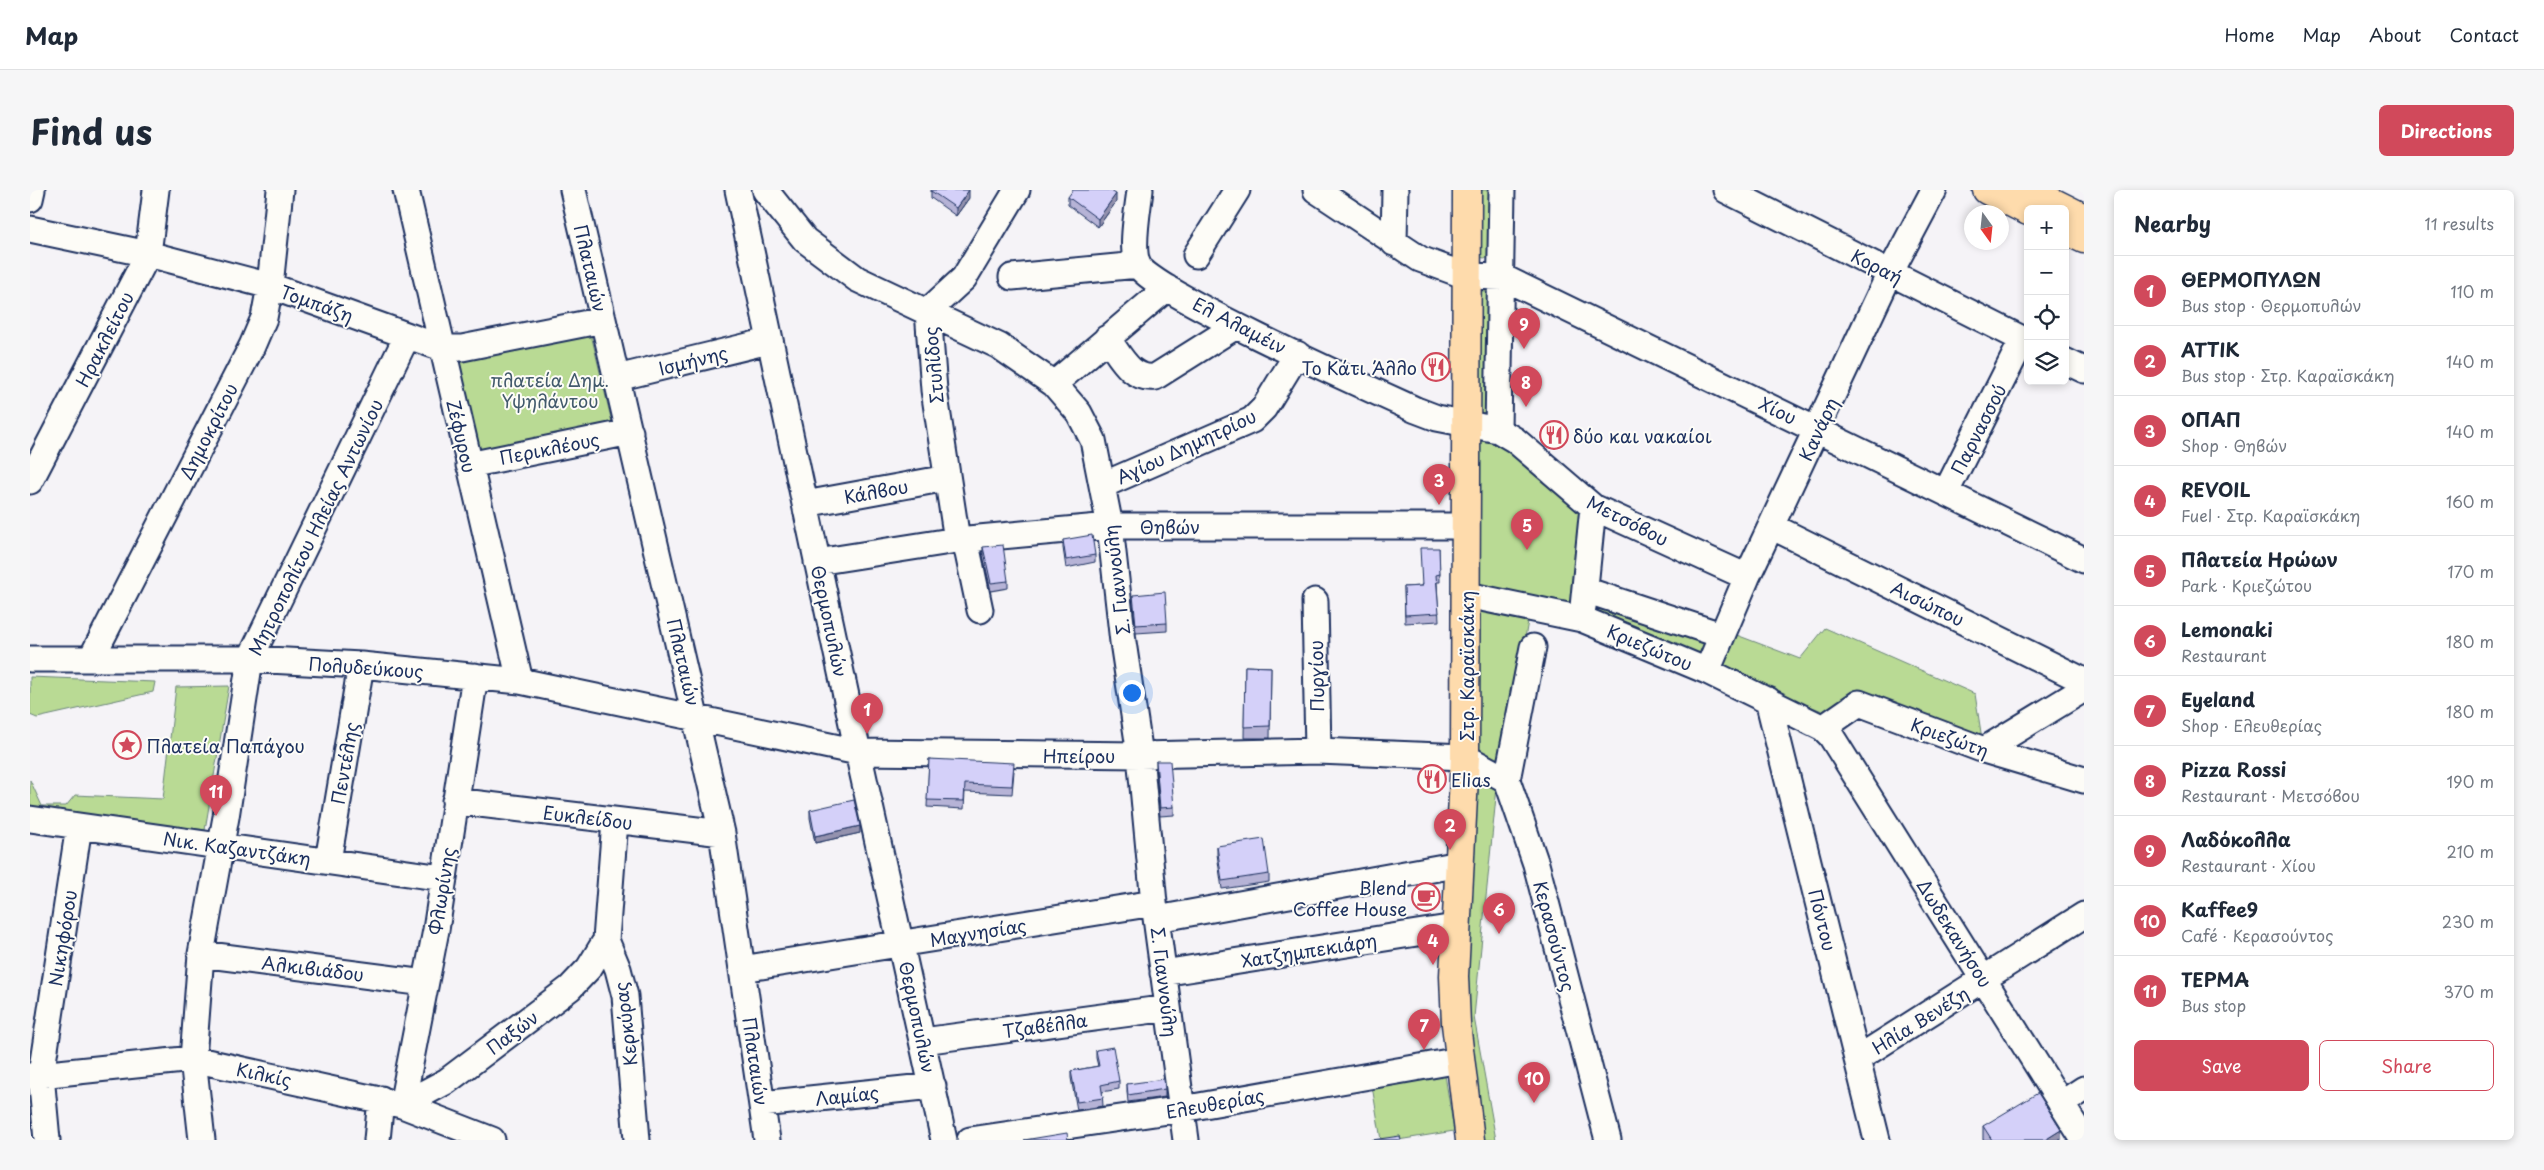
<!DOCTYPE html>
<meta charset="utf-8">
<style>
:root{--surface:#fff;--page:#f6f6f7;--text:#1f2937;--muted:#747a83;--line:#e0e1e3;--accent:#d1495b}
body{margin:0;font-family:"Playpen Sans",sans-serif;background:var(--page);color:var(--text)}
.controls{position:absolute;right:15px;top:15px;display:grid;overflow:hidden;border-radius:8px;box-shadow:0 2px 8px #0003}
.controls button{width:45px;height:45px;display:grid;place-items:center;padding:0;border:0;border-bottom:1px solid var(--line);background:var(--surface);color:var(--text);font:25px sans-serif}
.compass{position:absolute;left:1934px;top:15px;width:45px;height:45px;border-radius:50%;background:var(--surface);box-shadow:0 2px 8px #0003;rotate:165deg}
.you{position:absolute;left:1101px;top:502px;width:18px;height:18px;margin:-12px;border:4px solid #fff;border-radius:50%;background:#1a73e8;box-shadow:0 0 0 8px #1a73e833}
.badge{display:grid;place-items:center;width:32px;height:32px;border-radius:50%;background:var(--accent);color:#fff;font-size:16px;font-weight:700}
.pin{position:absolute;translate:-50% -41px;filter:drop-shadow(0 1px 2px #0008)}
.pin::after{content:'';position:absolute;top:26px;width:18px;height:15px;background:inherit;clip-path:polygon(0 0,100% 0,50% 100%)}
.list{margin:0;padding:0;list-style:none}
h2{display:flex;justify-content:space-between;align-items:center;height:65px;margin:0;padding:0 20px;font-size:21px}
h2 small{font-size:16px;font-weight:400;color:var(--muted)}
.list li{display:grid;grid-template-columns:32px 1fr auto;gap:15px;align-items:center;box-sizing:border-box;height:70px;padding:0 20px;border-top:1px solid var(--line)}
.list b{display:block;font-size:19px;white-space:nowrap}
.list p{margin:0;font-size:16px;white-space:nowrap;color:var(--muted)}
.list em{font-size:16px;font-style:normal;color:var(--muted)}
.actions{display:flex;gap:10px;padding:15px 20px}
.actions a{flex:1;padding:11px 0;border:1px solid var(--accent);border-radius:8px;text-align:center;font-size:18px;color:var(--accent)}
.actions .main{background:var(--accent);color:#fff}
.icon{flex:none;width:28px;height:28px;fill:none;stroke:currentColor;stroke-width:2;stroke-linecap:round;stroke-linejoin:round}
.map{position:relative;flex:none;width:2054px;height:950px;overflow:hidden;border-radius:8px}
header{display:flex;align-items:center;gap:30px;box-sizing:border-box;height:70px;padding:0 25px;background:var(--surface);border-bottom:1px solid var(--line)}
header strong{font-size:24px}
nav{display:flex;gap:28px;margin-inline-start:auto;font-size:18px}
.intro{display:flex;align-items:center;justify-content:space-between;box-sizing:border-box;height:120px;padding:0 30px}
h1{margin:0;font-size:35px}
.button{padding:12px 22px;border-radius:8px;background:var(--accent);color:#fff;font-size:18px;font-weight:700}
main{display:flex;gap:30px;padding:0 30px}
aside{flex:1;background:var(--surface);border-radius:8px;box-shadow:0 2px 8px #0003}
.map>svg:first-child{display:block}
</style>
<header>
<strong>Map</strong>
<nav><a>Home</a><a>Map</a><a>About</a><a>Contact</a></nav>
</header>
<div class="intro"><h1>Find us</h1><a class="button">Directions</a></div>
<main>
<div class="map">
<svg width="2054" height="950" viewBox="0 0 2054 950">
<rect width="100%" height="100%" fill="#f5f3f7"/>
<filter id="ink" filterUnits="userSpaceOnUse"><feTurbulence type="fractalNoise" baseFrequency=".02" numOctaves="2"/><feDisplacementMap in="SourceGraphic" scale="10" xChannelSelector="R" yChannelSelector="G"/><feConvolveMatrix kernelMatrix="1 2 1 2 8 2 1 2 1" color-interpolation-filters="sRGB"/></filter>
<g filter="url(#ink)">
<!-- green -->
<path fill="#b9da94" stroke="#6a8479" d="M1444,0H1469V69L1443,67Z
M1448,101H1468L1465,228L1444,224Z
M559,136L584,241L446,266L421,167Z
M1441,241L1467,243L1556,319L1547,421L1442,400Z
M1561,409L1684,448L1674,473L1559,427Z
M1446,418L1499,426L1472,573L1447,559Z
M1795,438L1945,504L1952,549L1827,508L1797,523L1690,479L1704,444L1770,469Z
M0,487L125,492L123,502L7,528L0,525Z
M199,496L175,640L0,617V590L12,616H36L45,605L133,609L146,497Z
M1444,591L1467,597L1444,827L1466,950H1449L1433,829Z
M1414,879L1424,941L1368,950H1351L1341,890Z"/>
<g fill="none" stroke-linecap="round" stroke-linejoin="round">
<defs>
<path id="minor" d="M376,0L490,491
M543,0L692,643L737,950
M708,0L828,562L914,950
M735,0L775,50L827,89L969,156L1024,194L1049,223L1063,250L1080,336L1093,452L1110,565L1124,713L1156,950
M1110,0C1108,19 1100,59 1108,75C1119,101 1346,202 1386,220L1407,228L1468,240L1485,250L1563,317L1717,387
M1286,0L1390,69L1436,86L1472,87L2054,370
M1696,0L1998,152
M0,9L2,0
M0,39L118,64L240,96L412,158H432L573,130
M1364,53L1365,0
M1166,65L1207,0
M982,87L1108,75
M1077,148C1090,165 1100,190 1125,187L1206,136
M2035,171L2054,180
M587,188L739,151
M1024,194L1137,98
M1468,240L1472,0
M439,275L600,242
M0,291L118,64L126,0
M1073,295L1222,230L1234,218L1267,164
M1916,302L1993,149
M775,314L917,288
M1741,336L2054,491
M935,349L950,420
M927,350L904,200L898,121L934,88L987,0
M787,372L927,350L1080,336H1436
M1555,400L1691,445
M1437,405L1552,429L1677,481L1793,538L1801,546L2054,950
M1285,411L1288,561
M1553,417L1563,317
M0,469H220L331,475L490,491L828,562L1110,565L1288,561L1435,567L1477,590L1506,674L1578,950
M61,469L222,156L234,128L240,96L250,0
M1677,481L1717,387L1860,83L1904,0
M1738,510L1847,950
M1793,538L1829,513L1954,560L2054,590
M1954,560L2054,499
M1477,590L1503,457
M425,611L692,643
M0,629L413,688
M585,631L576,750L588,779L595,806L607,950
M298,671L331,475
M1127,729L1430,674
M171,764L395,793
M712,779L1124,713
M1133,783L1425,737
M893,851L1138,818
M1827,869L2054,725
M0,886L163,869L372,915L462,950
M732,914L903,896
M2031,914L2054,899
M372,915L406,740L445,486
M372,915L417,891L540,798L559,778L576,750
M17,950L11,885L49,636
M172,950L163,869L171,764L196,627L220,469L377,146
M347,950L351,909
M940,950L1152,919L1430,870"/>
<path id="major" d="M1437,0L1435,567L1424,786L1426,834L1440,950
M1957,0L1998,21
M1998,0L2054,28
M2035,40L2054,49"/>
</defs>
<!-- minor casing -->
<use href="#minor" stroke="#1b2f5e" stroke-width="29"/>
<!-- major casing -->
<use href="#major" stroke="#1b2f5e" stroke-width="31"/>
<!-- minor -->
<use href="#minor" stroke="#fdfcf7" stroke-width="25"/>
<!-- major -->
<use href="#major" stroke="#fedbac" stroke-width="28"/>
</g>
<!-- wall -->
<path fill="#b6b3d6" stroke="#1b2f5e" d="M901,1L939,8L926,26L901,8Z
M1038,7L1086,12L1068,37L1038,15Z
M1033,350L1065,365V372L1036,378L1033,358Z
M953,357L978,391V398L961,401L953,365Z
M1409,358L1410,392H1407L1409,431L1375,433L1374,397L1391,396Z
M1103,405L1137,433V441L1106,443L1103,413Z
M1215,476L1241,477L1240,548H1214Z
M899,569L984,581L982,604L935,602L934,619L897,617Z
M1126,571L1144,617V625L1130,626L1126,579Z
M780,620L830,643L785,653L780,628Z
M1187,656L1239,684V692L1192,699L1187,664Z
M1066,860L1089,891V899L1072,902L1073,916L1047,920L1041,888V881L1068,876L1066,868Z
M1097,894L1135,899V907L1098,912L1097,902Z
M1953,936L2031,950H1953Z"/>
<!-- shaded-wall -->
<path fill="#9492ae" stroke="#1b2f5e" d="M939,0V8L926,26V18Z
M1086,4V12L1068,37V29Z
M830,636V643L785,653V646Z
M2031,940V950H2015Z"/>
<!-- building -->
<path fill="#d4d0f9" stroke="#1b2f5e" d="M901,0H939L926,18L901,1Z
M1043,0H1079L1086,4L1068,29L1038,7Z
M1062,345L1065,365L1036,370L1033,350Z
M973,355L978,391L961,393L953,357Z
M1390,358H1409L1410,384L1406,385L1409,423L1375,425L1374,397L1392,396Z
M1135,402L1137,433L1106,435L1103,405Z
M1215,476L1241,477L1240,536L1214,537Z
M899,569L984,573L982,596L935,594L934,611L897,610Z
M1126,571H1140L1144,617L1130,618Z
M824,610L830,636L785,646L780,620Z
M1234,649L1239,684L1192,691L1187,656Z
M1083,857L1089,891L1071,895L1073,908L1047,912L1041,881L1069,876L1066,860Z
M1134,889L1135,899L1098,905L1097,894Z
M2008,903L2031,940L2015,950H1962L1953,936Z
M1037,943L1038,950H994Z
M1370,946L1371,950H1342Z"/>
</g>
<!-- icons -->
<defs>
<symbol id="restaurant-ring" viewBox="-11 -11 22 22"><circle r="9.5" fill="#fdfcf7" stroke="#d1495b" stroke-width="1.5"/><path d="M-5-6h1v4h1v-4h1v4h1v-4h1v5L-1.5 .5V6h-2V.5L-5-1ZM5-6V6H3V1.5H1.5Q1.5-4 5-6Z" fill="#d1495b"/></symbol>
<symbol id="sight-ring" viewBox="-11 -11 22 22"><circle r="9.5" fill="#fdfcf7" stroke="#d1495b" stroke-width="1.5"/><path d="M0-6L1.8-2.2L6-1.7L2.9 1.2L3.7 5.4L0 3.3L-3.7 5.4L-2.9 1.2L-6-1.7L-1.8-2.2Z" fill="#d1495b"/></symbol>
<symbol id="cafe-ring" viewBox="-11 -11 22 22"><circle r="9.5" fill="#fdfcf7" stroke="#d1495b" stroke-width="1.5"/><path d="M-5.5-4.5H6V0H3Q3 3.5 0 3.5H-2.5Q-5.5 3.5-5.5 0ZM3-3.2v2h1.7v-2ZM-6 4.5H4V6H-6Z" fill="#d1495b"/></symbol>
</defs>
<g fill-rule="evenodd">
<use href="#restaurant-ring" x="1390" y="161" width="32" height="32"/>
<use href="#restaurant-ring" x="1508" y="229" width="32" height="32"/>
<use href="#sight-ring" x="81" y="539" width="32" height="32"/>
<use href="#restaurant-ring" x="1386" y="573" width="32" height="32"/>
<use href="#cafe-ring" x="1380" y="691" width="32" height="32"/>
</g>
<g text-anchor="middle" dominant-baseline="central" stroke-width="4" stroke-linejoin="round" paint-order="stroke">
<!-- street labels -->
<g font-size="18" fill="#1b2f5e" stroke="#fdfcf7">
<text transform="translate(1847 76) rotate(27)">Κοραή</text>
<text transform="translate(561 78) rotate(77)">Πλαταιών</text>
<text transform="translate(287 113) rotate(20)">Τομπάζη</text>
<text transform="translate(1210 135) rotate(27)">Ελ Αλαμέιν</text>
<text transform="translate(74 149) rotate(-63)">Ηρακλείτου</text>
<text transform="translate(663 170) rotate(-14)">Ισμήνης</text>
<text transform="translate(903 175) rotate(-95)">Στυλίδος</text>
<text transform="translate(1748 220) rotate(26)">Χίου</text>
<text transform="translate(1788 239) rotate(-65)">Κανάρη</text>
<text transform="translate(1948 239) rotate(-63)">Παρνασσού</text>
<text transform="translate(178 241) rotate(-63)">Δημοκρίτου</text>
<text transform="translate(432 246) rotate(77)">Ζέφυρου</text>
<text transform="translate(1156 256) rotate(-25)">Αγίου Δημητρίου</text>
<text transform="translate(519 258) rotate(-11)">Περικλέους</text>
<text transform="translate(846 301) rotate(-10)">Κάλβου</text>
<text transform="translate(1598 330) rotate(27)">Μετσόβου</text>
<text x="1140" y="336">Θηβών</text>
<text transform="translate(285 337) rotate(-64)">Μητροπολίτου Ηλείας Αντωνίου</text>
<text transform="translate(1086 390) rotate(-97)">Σ. Γιαννούλη</text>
<text transform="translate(1898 413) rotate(26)">Αισώπου</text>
<text transform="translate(800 431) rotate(78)">Θερμοπυλών</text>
<text transform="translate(1620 457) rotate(23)">Κριεζώτου</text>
<text transform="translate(654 472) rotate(77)">Πλαταιών</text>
<text transform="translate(1436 476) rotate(-90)">Στρ. Καραϊσκάκη</text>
<text transform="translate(336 477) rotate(4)">Πολυδεύκους</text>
<text transform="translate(1286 486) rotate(-91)">Πυργίου</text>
<text transform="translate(1920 547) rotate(20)">Κριεζώτη</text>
<text x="1049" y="565">Ηπείρου</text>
<text transform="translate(314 573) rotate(-80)">Πεντέλης</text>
<text transform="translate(558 627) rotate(7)">Ευκλείδου</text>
<text transform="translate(207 658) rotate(8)">Νικ. Καζαντζάκη</text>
<text transform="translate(411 701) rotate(-81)">Φλωρίνης</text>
<text transform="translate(1793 730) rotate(76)">Πόντου</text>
<text transform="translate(948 742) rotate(-9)">Μαγνησίας</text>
<text transform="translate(1925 743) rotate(58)">Δωδεκανήσου</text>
<text transform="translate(1525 746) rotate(75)">Κερασούντος</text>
<text transform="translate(32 748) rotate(-81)">Νικηφόρου</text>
<text transform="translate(1279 760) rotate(-9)">Χατζημπεκιάρη</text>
<text transform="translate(283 778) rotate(7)">Αλκιβιάδου</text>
<text transform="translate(1135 792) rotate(83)">Σ. Γιαννούλη</text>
<text transform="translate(888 827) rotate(78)">Θερμοπυλών</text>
<text transform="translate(1890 830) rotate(-32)">Ηλία Βενέζη</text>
<text transform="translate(595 834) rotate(-97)">Κερκύρας</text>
<text transform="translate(1015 835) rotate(-8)">Τζαβέλλα</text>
<text transform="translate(482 842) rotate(-37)">Παξών</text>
<text transform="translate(726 871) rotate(82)">Πλαταιών</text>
<text transform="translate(234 884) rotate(12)">Κιλκίς</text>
<text transform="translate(817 905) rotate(-6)">Λαμίας</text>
<text transform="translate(1185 913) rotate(-10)">Ελευθερίας</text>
</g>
<!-- poi labels -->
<g font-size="18" fill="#1b2f5e" stroke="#fdfcf7" text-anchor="start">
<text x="1387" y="177" text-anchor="end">Το Κάτι Άλλο</text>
<text x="1543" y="245">δύο και νακαίοι</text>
<text x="116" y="555">Πλατεία Παπάγου</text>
<text x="1421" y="589">Elias</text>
<text x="1377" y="697" text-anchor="end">Blend<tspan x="1377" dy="21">Coffee House</tspan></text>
</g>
<!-- park labels -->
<g font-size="18" fill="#425a6c" stroke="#fdfcf7">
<text x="520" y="189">πλατεία Δημ.<tspan x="520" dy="21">Υψηλάντου</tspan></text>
</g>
</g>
</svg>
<div class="controls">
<button>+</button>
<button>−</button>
<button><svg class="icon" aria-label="locate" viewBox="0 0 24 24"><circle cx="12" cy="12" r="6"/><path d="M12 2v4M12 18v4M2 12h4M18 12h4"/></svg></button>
<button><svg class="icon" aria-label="layers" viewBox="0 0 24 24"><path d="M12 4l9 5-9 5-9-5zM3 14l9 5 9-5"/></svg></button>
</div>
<svg class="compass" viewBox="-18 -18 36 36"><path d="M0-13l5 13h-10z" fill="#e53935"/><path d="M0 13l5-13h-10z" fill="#747a83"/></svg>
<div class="you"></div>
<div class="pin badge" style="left:837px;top:544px">1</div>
<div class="pin badge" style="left:1420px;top:660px">2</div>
<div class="pin badge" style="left:1409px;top:315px">3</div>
<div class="pin badge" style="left:1403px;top:775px">4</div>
<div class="pin badge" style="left:1497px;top:360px">5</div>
<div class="pin badge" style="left:1469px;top:744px">6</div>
<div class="pin badge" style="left:1394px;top:860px">7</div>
<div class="pin badge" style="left:1496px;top:217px">8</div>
<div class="pin badge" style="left:1494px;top:159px">9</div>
<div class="pin badge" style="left:1504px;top:913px">10</div>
<div class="pin badge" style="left:186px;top:626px">11</div>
</div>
<aside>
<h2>Nearby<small>11 results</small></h2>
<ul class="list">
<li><span class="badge">1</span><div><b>ΘΕΡΜΟΠΥΛΏΝ</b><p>Bus stop · Θερμοπυλών</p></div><em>110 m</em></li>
<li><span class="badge">2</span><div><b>ΑΤΤΙΚ</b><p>Bus stop · Στρ. Καραϊσκάκη</p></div><em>140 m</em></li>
<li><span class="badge">3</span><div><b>ΟΠΑΠ</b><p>Shop · Θηβών</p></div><em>140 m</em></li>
<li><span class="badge">4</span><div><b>REVOIL</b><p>Fuel · Στρ. Καραϊσκάκη</p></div><em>160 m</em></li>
<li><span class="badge">5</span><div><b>Πλατεία Ηρώων</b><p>Park · Κριεζώτου</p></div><em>170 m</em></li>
<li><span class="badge">6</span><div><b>Lemonaki</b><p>Restaurant</p></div><em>180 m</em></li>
<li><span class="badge">7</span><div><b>Eyeland</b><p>Shop · Ελευθερίας</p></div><em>180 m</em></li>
<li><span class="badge">8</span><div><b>Pizza Rossi</b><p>Restaurant · Μετσόβου</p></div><em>190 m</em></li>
<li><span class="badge">9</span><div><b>Λαδόκολλα</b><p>Restaurant · Χίου</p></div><em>210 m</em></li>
<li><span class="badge">10</span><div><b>Kaffee9</b><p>Café · Κερασούντος</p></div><em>230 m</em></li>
<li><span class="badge">11</span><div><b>ΤΕΡΜΑ</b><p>Bus stop</p></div><em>370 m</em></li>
</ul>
<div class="actions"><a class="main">Save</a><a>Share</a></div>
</aside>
</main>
